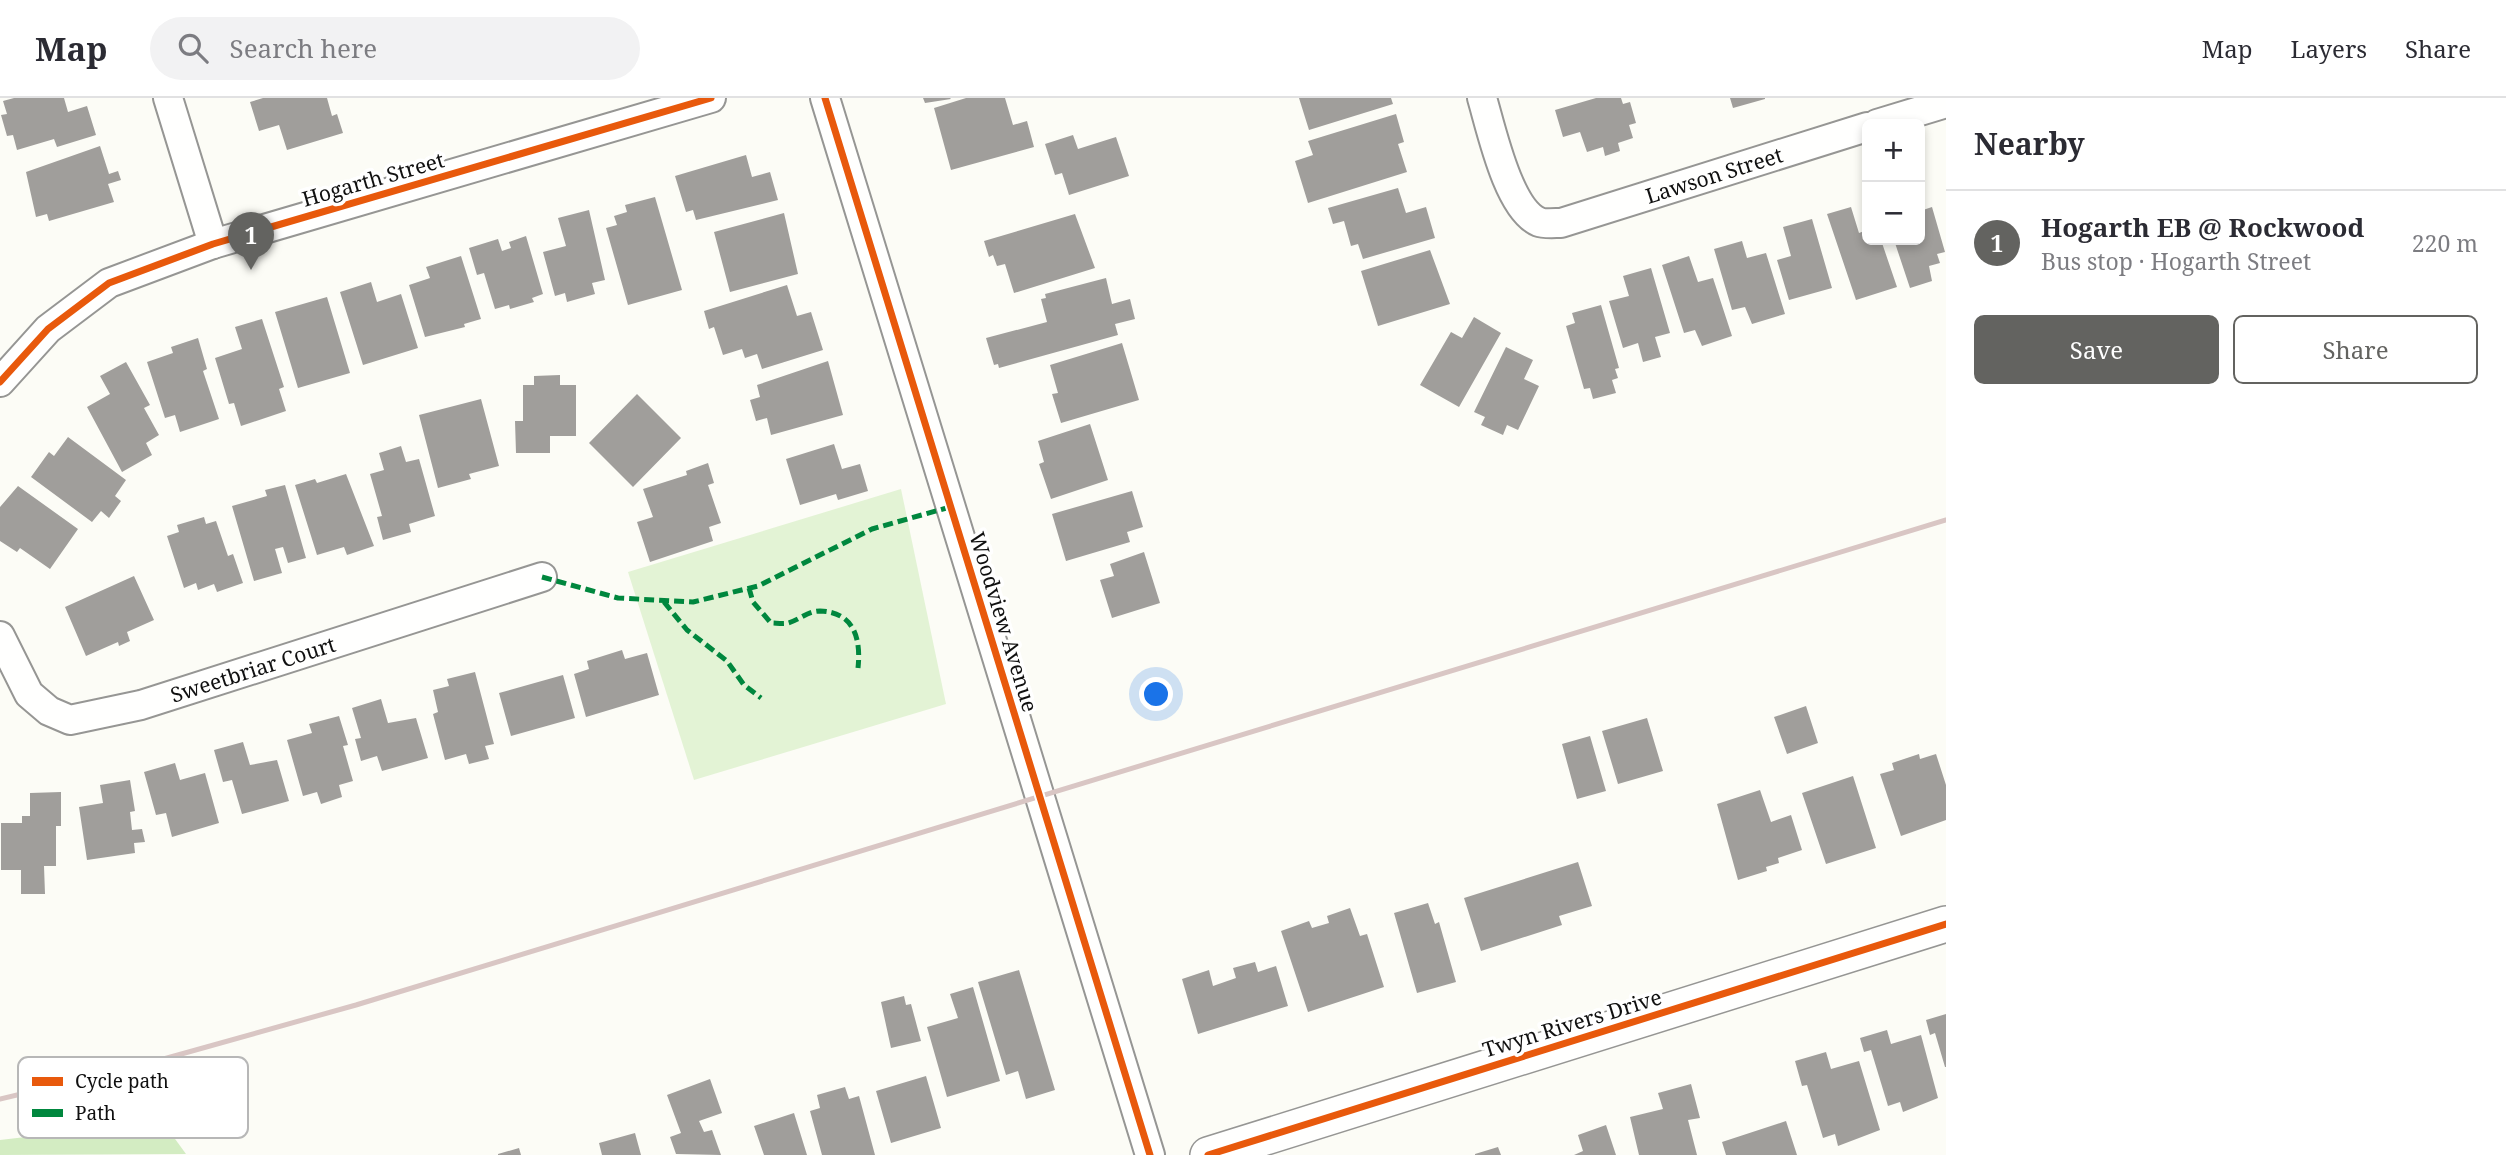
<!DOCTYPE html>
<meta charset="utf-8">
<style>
:root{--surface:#fff;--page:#f2f2f3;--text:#2b2b33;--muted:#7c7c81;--line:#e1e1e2;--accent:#636360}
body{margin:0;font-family:"Noto Serif",serif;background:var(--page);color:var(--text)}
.controls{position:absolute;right:21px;top:21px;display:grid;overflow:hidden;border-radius:10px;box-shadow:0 4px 10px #0003}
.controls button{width:63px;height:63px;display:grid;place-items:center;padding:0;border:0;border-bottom:2px solid var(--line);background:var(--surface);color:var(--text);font:35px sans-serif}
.you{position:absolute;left:1157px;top:597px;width:24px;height:24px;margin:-18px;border:5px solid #fff;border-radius:50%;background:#1a73e8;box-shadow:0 0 0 10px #1a73e833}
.badge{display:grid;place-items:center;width:46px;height:46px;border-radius:50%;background:var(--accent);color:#fff;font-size:23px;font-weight:700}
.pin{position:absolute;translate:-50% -58px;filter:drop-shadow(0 2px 4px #0008)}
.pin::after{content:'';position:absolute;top:37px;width:24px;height:21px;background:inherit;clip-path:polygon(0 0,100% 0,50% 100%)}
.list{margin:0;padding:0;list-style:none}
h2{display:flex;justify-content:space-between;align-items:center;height:91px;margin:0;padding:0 28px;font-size:30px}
h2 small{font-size:23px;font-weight:400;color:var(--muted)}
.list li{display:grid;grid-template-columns:46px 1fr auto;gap:21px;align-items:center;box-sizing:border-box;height:105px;padding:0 28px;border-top:2px solid var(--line)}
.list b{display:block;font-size:26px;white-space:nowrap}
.list p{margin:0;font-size:23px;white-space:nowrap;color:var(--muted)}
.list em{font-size:23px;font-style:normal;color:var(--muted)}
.actions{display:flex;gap:14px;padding:21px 28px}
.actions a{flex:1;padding:16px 0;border:2px solid var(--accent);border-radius:10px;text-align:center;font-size:24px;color:var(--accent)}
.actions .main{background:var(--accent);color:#fff}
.icon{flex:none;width:38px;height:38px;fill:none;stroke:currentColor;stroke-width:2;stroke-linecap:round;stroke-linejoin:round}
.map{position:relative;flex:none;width:1946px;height:1057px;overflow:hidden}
header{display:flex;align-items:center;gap:42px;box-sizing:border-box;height:98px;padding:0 35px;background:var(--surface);border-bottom:2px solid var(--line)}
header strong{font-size:33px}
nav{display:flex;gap:38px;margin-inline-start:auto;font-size:24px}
.search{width:490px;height:63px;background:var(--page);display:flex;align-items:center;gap:18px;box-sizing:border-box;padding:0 24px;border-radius:38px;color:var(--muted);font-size:26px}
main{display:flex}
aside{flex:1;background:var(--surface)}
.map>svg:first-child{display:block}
</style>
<header>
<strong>Map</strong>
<div class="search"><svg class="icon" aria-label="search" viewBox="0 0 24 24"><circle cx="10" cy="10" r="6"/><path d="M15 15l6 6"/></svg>Search here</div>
<nav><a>Map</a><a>Layers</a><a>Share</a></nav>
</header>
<main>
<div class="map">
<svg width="1946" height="1057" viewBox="0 0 1946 1057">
<rect width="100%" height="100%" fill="#fcfcf6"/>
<!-- green -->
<path fill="#e3f3d5" d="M901,391L946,606L694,682L628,474Z"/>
<!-- forest -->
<path fill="#d3ecc2" d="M162,1023L186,1056L0,1057V1042Z"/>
<!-- building -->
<path fill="#a09e9b" d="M14,0H64L68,14L87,8L96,37L57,49L54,41L17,52L13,37L7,38L1,17L7,16L3,3Z
M263,0H327L332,18L337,16L343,35L287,52L279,27L259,33L250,4Z
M923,0H950L951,1L925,5Z
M966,0H1005L1013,27L1027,23L1034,49L951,72L934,10Z
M1299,0H1391L1393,6L1309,32Z
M1596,0H1621L1623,6L1630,4L1636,25L1629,27L1633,40L1618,45L1620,53L1605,58L1603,49L1587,54L1580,34L1563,39L1555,12Z
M1730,0H1765V1L1733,10Z
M1396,16L1404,44L1398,46L1407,74L1308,105L1295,63L1313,57L1308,43Z
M1073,37L1078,51L1116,39L1129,78L1069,97L1062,75L1055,77L1045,46Z
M100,48L109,76L118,73L121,82L108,86L114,104L49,123L47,116L36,119L26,74Z
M746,57L752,79L770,74L778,102L696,122L693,112L686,114L675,78Z
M1398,90L1406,115L1426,109L1435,140L1363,161L1358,146L1351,148L1344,123L1333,126L1328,110Z
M655,99L682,192L628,207L606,130L617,127L614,118L627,114L625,107Z
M1851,109L1859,135L1867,132V142H1881L1897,189L1856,202L1827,116Z
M1932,109L1945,154L1937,156L1940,165L1929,168L1932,183L1910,190L1894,142H1920V113Z
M589,112L605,182L592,185L595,196L567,204L565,195L555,198L543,154L566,148L558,120Z
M784,115L798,176L730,194L714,134Z
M1075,116L1095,170L1014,195L1005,166L997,168L993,157L989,159L984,143Z
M1812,121L1832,190L1789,202L1777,162L1791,158L1783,129Z
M526,138L543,196L532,200L534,204L510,211L509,207L495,211L484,175L477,177L469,150L498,141L502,153L511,150L509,144Z
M1742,143L1747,160L1766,155L1785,216L1752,226L1745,209L1732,212L1714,151Z
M1430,152L1450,206L1378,228L1361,173Z
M461,158L481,221L464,226L465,229L425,239L409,187L430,180L426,169Z
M1689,158L1698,184L1713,180L1732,238L1702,248L1695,232L1684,235L1662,167Z
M1651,170L1670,235L1655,239L1661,259L1643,264L1638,245L1623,250L1609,203L1629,198L1623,178Z
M1106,180L1112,206L1130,201L1135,221L1115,226L1118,237L999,270L998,266L994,267L986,240L1047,224L1041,201L1046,200L1045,196Z
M371,184L377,204L401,196L418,250L363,267L340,194Z
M787,187L797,218L811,214L823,252L762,271L757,256L745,260L742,251L723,257L714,229L709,231L704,213Z
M327,199L350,275L298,290L275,214Z
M1601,207L1619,270L1615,271L1618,280L1612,282L1616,295L1593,301L1590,290L1584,291L1566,228L1575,225L1572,215Z
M1474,219L1501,235L1459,309L1420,287L1451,234L1462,240Z
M262,221L284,289L279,291L286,313L241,328L234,305L229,306L215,260L242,251L235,229Z
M198,240L207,271L203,273L219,321L180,334L175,317L165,320L147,264L173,255L171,249Z
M1122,245L1139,302L1061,325L1052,296L1058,295L1050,267Z
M1506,249L1533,262L1524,281L1539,288L1518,332L1507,327L1503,337L1481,327L1485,319L1474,314Z
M828,263L843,317L771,337L767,320L756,323L750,302L760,299L757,287Z
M126,264L150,307L144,310L159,337L146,345L152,357L122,374L87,309L110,296L100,278Z
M560,277V287H576V338H550V355H516L515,323H523V287H534V278Z
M637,296L681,340L633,389L589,345Z
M481,301L499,368L469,376L471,381L438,390L419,317Z
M1090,326L1108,382L1051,401L1039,366L1044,364L1038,343Z
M68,339L126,382L115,398L121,403L109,420L101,413L92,424L31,379L49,354L54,358Z
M834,346L842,371L860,366L868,393L838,402L836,396L800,407L786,361Z
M401,348L406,364L419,361L435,418L409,426L411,434L383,442L377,419L382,418L370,376L384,372L379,355Z
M708,365L714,385L708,387L721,425L709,429L713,443L650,464L637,424L653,419L643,391L687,377L686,373Z
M346,376L374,448L347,457L344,449L317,457L295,387L315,381L317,385Z
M285,387L306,460L288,465L283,449L275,451L282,475L254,483L232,408L267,398L265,392Z
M18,388L78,431L50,471L20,450L17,454L0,443V409Z
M1132,393L1143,429L1127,434L1130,444L1066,463L1052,416Z
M204,419L206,426L216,423L228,458L233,456L243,485L217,494L214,486L198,492L196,485L184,490L167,438L179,434L177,427Z
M1144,454L1160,505L1112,520L1100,482L1114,478L1110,466Z
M134,478L154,522L127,534L130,543L119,548L118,544L86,558L65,509Z
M622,552L625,561L647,555L659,597L586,619L574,576L589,571L587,563Z
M475,574L494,646L485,648L489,661L469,666L466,656L445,662L433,616L438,614L433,592L449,588L447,581Z
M563,577L575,620L511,638L499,595Z
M381,601L388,625L416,620L428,660L382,673L377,658L361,663L355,641L361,640L352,610Z
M1806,608L1818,645L1787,656L1774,619Z
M339,618L348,647L343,648L353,683L339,687L342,699L321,706L317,694L303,698L287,642L312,635L309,626Z
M1647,620L1663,673L1618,686L1602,633Z
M1590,638L1606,693L1577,701L1562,646Z
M243,644L250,667L277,662L289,703L242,716L232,682L223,684L214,652Z
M1919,656L1920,661L1936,656L1946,687V722L1901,738L1880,676L1894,672L1892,665Z
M175,665L180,682L205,675L219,725L172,739L166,715L156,717L144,674Z
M1853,678L1876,750L1826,766L1802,695Z
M130,682L135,713L130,714L132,732L142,731L145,744L134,745L135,755L87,762L79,709L103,705L100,687Z
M1760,692L1771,724L1791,717L1802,752L1778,760L1779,765L1766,769L1767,773L1738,782L1717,706Z
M61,694V728H56V768H44L45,796H21V772H1V725H22V718H30V695Z
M1578,764L1592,808L1559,818L1562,827L1481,853L1464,800Z
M1428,805L1435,826L1439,824L1456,884L1417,895L1394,815Z
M1350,810L1360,838L1367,836L1384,889L1308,914L1281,833L1309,823L1312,830L1329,825L1327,818Z
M1255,864L1258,874L1276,868L1288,908L1198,936L1182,881L1209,872L1213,888L1236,880L1233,870Z
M1019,872L1055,992L1026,1001L1018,973L1006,977L978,884Z
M973,889L1000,983L947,999L927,929L958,920L950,896Z
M904,898L906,907L911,906L921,943L891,950L881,904Z
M1946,916V969H1945L1935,935L1930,937L1926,922Z
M1887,932L1891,946L1921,937L1938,1000L1903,1014L1900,1004L1888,1008L1871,952L1864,954L1860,940Z
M1826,954L1831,971L1859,963L1880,1032L1838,1048L1835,1036L1823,1040L1807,987L1802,988L1795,963Z
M926,978L941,1030L891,1045L876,993Z
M710,981L722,1015L699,1023L704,1034L712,1032L721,1057L676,1056L670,1039L681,1035L667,997Z
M1691,986L1700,1020L1688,1022L1697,1057H1639L1630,1019L1663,1011L1658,995Z
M845,989L849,1001L859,998L875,1057H822L810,1013L820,1010L817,997Z
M794,1015L807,1057H764L754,1028Z
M1786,1023L1797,1057H1726L1722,1044Z
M1606,1027L1616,1057H1574L1583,1053L1578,1037Z
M635,1035L641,1057H602L599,1045Z
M1498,1049L1501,1057H1475V1056Z
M519,1050L521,1057H498V1056Z"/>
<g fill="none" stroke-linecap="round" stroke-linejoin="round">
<defs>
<g id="minor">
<path d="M168,0L213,146"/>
<path d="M825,0L1150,1057"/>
<path id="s1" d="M1482,0C1491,30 1508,111 1539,124C1544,126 1555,125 1561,125L1867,29"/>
<path d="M1877,26L1946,5"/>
<path d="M0,284L48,231L109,185L213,146L711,0"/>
<path id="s2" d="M0,538L29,596L49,613L70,622L141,607L542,479"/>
</g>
<path id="tertiary" d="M1208,1057L1946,826"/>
</defs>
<!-- minor casing -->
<use href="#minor" stroke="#969694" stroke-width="32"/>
<!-- tertiary casing -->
<use href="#tertiary" stroke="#969694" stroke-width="38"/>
<!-- minor -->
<use href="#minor" stroke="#fffffe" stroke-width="28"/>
<!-- tertiary -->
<use href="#tertiary" stroke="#fffffe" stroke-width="35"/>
<!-- rail -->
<path stroke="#d9c6c4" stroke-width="5" d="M0,1001L142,967L356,907L1946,422"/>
<!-- quiet -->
<path stroke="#00873e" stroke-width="5" stroke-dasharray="10 5" stroke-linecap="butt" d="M542,479L618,500L693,504L758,488L872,431L950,409
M749,490L753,504L771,525C776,525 783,526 788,525C799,522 808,513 820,513C855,514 861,542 858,570
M664,504L687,532L727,563L744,587L761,600"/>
<defs>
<path id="cycleway" d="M825,0L1150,1057
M0,284L48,231L109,185L213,146L711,0
M1208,1057L1946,826"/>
</defs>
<!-- cycleway casing -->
<use href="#cycleway" stroke="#fff" stroke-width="11"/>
<!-- cycleway -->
<use href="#cycleway" stroke="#e8590c" stroke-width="7"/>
</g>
<g text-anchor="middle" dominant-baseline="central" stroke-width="7" stroke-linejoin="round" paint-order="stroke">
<!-- street labels -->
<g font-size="21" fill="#101010" stroke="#fff">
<text stroke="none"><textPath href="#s1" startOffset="322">Lawson Street</textPath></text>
<text transform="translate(373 81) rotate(-16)">Hogarth Street</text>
<text transform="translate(1004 524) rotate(73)">Woodview Avenue</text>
<text stroke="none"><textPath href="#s2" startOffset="304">Sweetbriar Court</textPath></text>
<text transform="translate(1572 925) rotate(-17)">Twyn Rivers Drive</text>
</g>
</g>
<!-- legend -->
<rect x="18" y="959" width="230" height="81" rx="10" fill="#fff" stroke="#b7b7b7" stroke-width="2"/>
<rect x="32" y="979" width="31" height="9" fill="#e8590c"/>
<rect x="32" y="1011" width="31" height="8" fill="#00873e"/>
<g font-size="19" fill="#101010">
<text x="75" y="990">Cycle path</text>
<text x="75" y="1022">Path</text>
</g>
</svg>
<div class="controls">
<button>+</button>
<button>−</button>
</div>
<div class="you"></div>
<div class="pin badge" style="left:251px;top:172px">1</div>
</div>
<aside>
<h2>Nearby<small></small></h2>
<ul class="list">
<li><span class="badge">1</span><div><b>Hogarth EB @ Rockwood</b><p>Bus stop · Hogarth Street</p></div><em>220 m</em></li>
</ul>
<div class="actions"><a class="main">Save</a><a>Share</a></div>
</aside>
</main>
